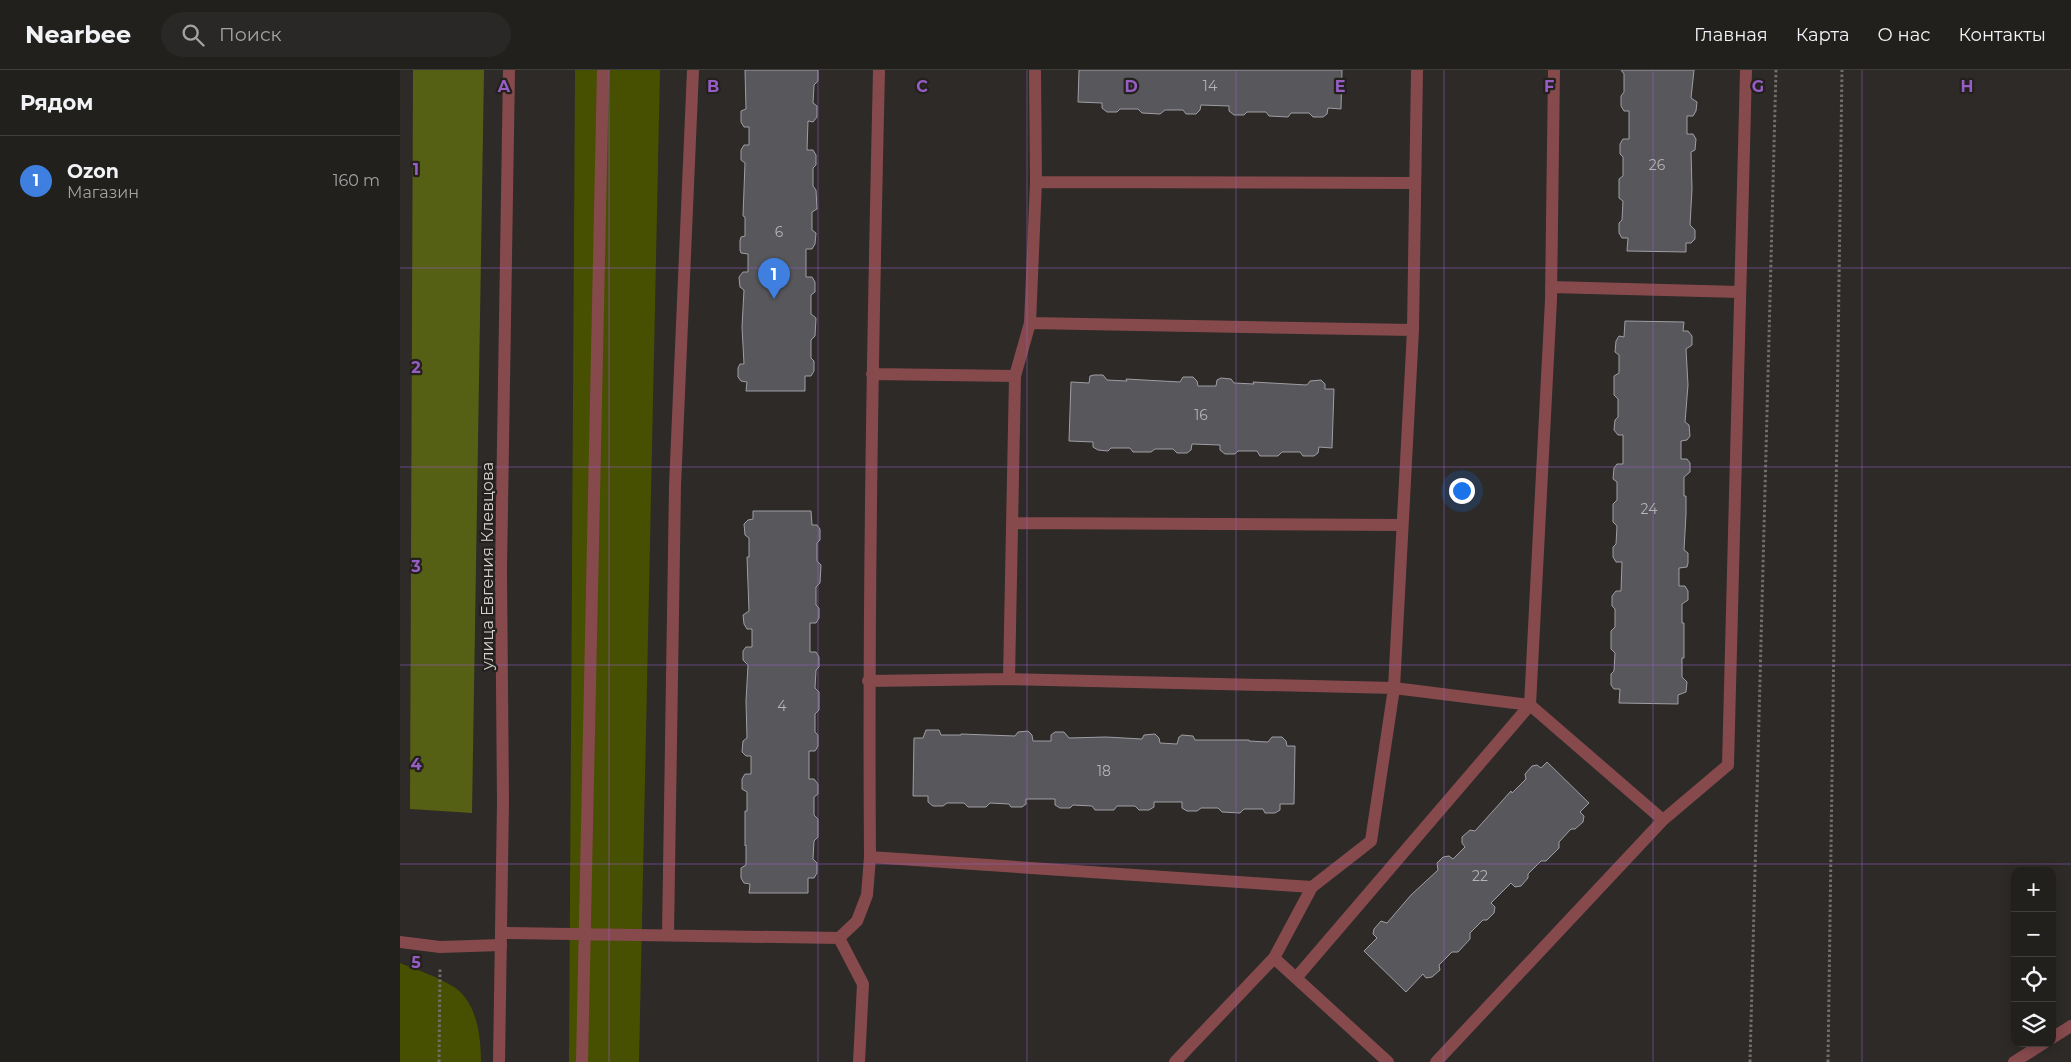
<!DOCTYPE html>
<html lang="ru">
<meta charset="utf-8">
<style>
:root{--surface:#22201d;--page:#2a2826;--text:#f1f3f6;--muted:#a2a3a4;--line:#3f3e3b;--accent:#ee8cf8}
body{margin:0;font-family:Montserrat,sans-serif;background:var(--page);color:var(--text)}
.controls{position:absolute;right:15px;bottom:15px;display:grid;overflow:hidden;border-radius:10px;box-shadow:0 2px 12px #0003}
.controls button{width:45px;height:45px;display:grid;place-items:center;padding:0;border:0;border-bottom:1px solid var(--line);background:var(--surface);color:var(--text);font:25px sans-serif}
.you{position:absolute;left:1061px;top:420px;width:18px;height:18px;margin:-12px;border:4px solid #fff;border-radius:50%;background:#1a73e8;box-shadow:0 0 0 8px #1a73e833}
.badge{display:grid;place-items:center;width:32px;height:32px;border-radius:50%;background:var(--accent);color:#fff;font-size:16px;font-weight:700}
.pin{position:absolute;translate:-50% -41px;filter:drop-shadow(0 1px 2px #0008)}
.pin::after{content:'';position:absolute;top:26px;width:18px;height:15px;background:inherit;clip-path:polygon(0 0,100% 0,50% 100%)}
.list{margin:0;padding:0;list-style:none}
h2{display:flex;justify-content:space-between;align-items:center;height:65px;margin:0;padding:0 20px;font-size:21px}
h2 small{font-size:16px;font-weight:400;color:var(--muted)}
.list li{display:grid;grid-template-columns:32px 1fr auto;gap:15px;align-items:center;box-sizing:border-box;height:90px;padding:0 20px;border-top:1px solid var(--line)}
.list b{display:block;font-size:19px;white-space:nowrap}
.list p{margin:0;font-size:16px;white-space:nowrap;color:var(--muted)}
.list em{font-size:16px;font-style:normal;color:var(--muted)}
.icon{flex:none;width:28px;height:28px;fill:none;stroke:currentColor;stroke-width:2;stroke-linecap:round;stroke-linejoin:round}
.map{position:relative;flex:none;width:1671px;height:992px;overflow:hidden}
header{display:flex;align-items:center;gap:30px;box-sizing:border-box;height:70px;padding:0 25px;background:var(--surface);border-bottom:1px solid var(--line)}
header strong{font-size:24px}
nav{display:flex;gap:28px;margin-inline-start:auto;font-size:18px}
.search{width:350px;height:45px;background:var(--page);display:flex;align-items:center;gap:12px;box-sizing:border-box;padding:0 18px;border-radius:28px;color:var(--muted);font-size:19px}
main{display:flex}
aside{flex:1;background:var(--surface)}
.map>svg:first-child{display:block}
</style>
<header>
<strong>Nearbee</strong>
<div class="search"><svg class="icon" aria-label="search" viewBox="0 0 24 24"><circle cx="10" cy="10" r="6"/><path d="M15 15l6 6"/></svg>Поиск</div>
<nav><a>Главная</a><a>Карта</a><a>О нас</a><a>Контакты</a></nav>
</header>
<main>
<aside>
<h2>Рядом<small></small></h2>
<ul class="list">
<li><span class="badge" style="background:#3f7fe0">1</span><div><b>Ozon</b><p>Магазин</p></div><em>160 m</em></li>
</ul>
</aside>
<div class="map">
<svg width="1671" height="992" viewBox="0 0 1671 992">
<rect width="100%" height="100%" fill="#2d2a27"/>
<!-- green -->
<path fill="#475000" d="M175,0H260L239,992H169Z
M0,893C18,900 38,907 54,917C77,932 81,967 81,992H0Z"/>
<!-- forest -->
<path fill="#566015" d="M13,0H84L72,743L10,739Z"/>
<!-- building -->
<path fill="#57575c" stroke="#9f9ea4" d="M345,0H418V11L414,15L413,33L417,36V47L413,52L408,51L407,80H413L416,85V95L413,98V116L416,120L417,139L412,142V160L416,163L415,174L412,179H406V207H412L415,212V222L411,225V244L416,248L415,266L411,270V288L414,291V301L411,306H405V321H346L347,312L341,311L338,307V298L340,294H344L342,257L344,220L340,217L339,207L343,202H348V184L341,183L340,180V171L341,167L345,166V147L343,146L345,93L341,90V80L344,75H349V57H344L341,52V41L346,39Z
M679,0H942L941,39L928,38L927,44L923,47H913L909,43H891L888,47L869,46L866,42H847L844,45H834L829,41V36L801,35L800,40L796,44H786L783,40H765L760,44L742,43L738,39H720L717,42H707L702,38V33L678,32Z
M1221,0H1294L1291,28L1297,32L1296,41L1293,46H1287V64H1293L1296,69L1295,80L1291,82L1292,119L1290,155L1295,160V169L1291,173H1286V182L1227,181L1228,168H1222L1219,163V153L1222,150L1223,131L1219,128V109L1223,106V87L1220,84V74L1223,69H1229V41H1224L1221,36V26L1224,22V4Z
M1225,251L1284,252L1283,261H1288L1292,266V275L1286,279L1288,315L1285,352L1289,355L1290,366L1287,370L1281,371V389H1287L1290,393V402L1284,407V426H1286V444L1284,480L1288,483V493L1287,497L1279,498V516H1285L1288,521V530L1282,534V553H1284V588H1282V607L1287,612L1286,622L1278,625V634L1219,633L1220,619H1214L1211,615V604L1214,601L1215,583L1211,579V561L1215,557V539L1212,536V526L1216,521H1221L1222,492H1216L1213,487V477L1216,474L1217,456L1213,452V434L1217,430V412L1213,409L1214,398L1217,394H1223V365H1218L1214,360L1215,350L1218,347V329L1214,325V306L1219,303V285L1215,282L1216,271L1219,266L1224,267Z
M694,305H703L707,310L727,311L726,309L780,312L783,307H793L797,311L798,316H816L817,310L821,308L831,309L834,313L854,314L853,312L907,315L910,311L921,310L925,314V319H934L932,378L919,377L918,383L914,386H903L900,382H882L878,386H860L857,381H838L835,384H825L820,380V375L792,374L791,380L787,383H777L773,379H755L751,382H733L730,378H711L708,381L698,380L693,377V372L669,371L671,312L689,313L690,306Z
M353,441H411L412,455H417L420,459V470L417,473V491L421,495L420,513L416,517V535L419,538V548L416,553H410V582H416L419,587V597L416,600L415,618L419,622V640L415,644V662L418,665V676L415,681H409V709H414L418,714V724L414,727V745L418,749V767L414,771L413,789L417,793V803L414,808H408V823H349L350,814L344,813L341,808V798L346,795V775L345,776V741H347V722L342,719V709L345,704H351V686H346L342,682L343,671L347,668L346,631L348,595L343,590V581L346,577H352V559H347L344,554L343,545L349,541L347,487H349V468L345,465L344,454L348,450L353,449Z
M526,660H539L541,665H561V664L615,666L618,662L628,661L632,665L633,671H651V665L655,662H664L669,668L706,667L742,669L744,665L755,664L759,668L760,673L777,674L779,667L782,665L793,666L795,670H849V671L868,672L872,667H882L886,671L887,676H895L894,734H880V740L875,743H865L863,739H844L840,743L822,742L818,738H801L797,741H787L782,738V732H754V737L749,740H739L735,736H717L714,740H695L692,736L673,735L670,738H660L655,735V729H626V734L622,737H611L609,734L590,733L586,737H568L564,733H547L543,736H533L528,732V726H513L514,668H523Z
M1147,692L1189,733L1180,742L1184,746L1183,752L1175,759H1171L1159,772V778L1146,791H1141L1128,804V808L1121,816L1115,817L1111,813L1091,833L1095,837L1094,843L1087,850H1083L1070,863V869L1058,882H1052L1039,895L1040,900L1032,907L1026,908L1023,904L1006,922L964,881L977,868L973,864L974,859L981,851L987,853L1011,825L1038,800L1037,793L1043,787L1049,786L1053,789L1065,777L1062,773V767L1070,760L1075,761L1111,721L1112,723L1126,709L1125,704L1132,696L1137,695L1141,698Z"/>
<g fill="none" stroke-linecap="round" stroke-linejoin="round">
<!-- path -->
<path stroke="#716e6b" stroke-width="3" stroke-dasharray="2.5 2.5" stroke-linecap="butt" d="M39,992L40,898
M1350,992L1376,0
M1428,992L1442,0"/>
<!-- service -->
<path stroke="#864a4d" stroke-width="12" d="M479,0C473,262 468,524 470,787L912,817L971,771L994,618L1013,260L1017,0
M635,0L636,112L630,253L615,306L609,609L994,618L1130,635L1263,750L1036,992
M636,112L1014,113
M1151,217L1340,222
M630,253L1013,260
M472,304L615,306
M613,453L1001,455
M468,611L609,609
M1263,750L1328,695L1346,0
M912,817L874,888L988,992
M102,863L439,868L457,851L467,825L470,787
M268,865L275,416L293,0
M439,868L463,914L459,992
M896,908L1130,635L1151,230L1154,0
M1652,968L1671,956
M182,992L203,0
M775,992L874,888
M1614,992L1644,973"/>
<!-- minor -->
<path stroke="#864a4d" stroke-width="12" d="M0,872L40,877L101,875"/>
<!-- tertiary -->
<path stroke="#864a4d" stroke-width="12" d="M99,992L103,731L101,500L109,0"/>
</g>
<!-- grid -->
<path fill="none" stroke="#965ec4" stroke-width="1" stroke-opacity="0.55" d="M209,0V992M418,0V992M627,0V992M836,0V992M1044,0V992M1253,0V992M1462,0V992M0,198H1671M0,397H1671M0,595H1671M0,794H1671"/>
<g text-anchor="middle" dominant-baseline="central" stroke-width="4.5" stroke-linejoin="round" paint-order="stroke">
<!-- number labels -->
<g font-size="14" fill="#b5b3b3">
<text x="810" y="16">14</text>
<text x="1257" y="95">26</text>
<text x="379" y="162">6</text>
<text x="801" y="345">16</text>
<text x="1249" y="439">24</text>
<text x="382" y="636">4</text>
<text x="704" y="701">18</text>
<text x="1080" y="806">22</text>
</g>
<!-- street labels -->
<g font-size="16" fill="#d4d2d0" stroke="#23201d">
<text transform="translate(87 496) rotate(-90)">улица Евгения Клевцова</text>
</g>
</g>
<g font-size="16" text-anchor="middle" font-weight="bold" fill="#965ec4" stroke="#23201d" stroke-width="4.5" stroke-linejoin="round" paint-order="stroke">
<text x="104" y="22">A</text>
<text x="313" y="22">B</text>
<text x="522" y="22">C</text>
<text x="731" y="22">D</text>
<text x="940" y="22">E</text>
<text x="1149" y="22">F</text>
<text x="1358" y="22">G</text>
<text x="1567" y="22">H</text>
<text x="16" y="105">1</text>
<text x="16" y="303">2</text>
<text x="16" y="502">3</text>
<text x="16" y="700">4</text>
<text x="16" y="898">5</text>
</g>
</svg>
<div class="controls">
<button>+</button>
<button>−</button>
<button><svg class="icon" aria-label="locate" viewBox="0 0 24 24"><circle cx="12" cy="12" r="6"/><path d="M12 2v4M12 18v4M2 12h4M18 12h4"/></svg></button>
<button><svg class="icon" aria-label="layers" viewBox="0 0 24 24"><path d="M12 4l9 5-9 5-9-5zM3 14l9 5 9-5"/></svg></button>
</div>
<div class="you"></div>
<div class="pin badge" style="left:374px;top:229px;background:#3f7fe0">1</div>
</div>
</main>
